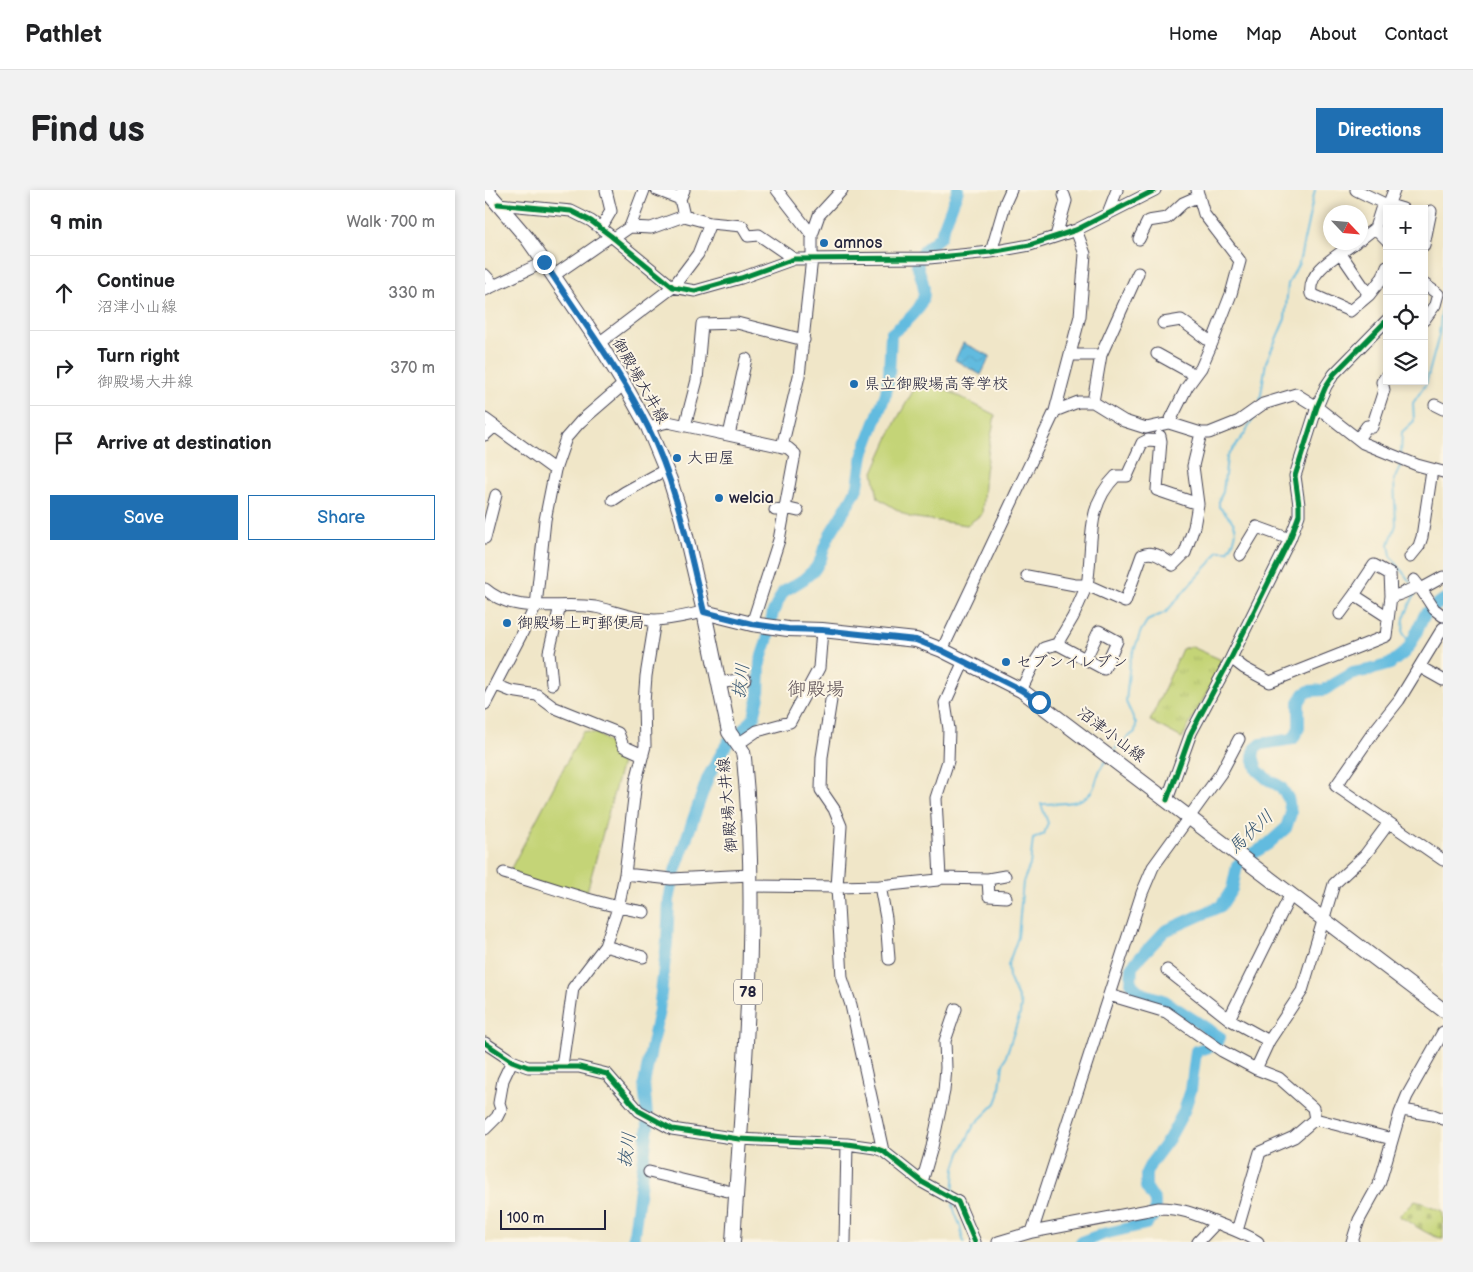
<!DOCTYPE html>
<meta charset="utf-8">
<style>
:root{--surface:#fff;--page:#f2f2f2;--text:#202124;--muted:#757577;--line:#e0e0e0;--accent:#1f6fb2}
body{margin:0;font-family:"Balsamiq Sans","Klee One",sans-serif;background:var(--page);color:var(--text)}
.controls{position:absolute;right:15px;top:15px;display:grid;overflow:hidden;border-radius:0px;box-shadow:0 2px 8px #0003}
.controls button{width:45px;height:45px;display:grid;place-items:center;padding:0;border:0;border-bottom:1px solid var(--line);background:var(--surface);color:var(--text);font:25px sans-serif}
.compass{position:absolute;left:838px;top:15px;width:45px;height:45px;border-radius:50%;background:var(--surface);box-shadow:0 2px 8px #0003;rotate:116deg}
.scale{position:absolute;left:15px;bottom:12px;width:106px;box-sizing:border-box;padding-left:5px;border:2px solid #22223b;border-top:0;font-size:14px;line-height:18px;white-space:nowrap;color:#22223b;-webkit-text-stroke:4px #fcf5e5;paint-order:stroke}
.stop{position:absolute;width:15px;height:15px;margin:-11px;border:4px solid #1f6fb2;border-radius:50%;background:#fff}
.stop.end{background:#1f6fb2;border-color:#fff;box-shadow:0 1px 5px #0008}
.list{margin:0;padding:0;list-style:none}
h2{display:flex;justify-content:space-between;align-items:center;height:65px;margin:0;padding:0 20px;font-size:21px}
h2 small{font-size:16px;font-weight:400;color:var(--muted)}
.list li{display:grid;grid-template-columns:32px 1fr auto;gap:15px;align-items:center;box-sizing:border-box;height:75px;padding:0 20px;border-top:1px solid var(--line)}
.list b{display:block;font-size:19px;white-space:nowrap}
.list p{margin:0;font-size:16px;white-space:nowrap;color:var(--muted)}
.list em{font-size:16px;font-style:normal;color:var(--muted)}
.actions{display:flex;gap:10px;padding:15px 20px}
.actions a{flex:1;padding:11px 0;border:1px solid var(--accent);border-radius:0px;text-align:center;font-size:18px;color:var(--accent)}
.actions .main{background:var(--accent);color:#fff}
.icon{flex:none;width:28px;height:28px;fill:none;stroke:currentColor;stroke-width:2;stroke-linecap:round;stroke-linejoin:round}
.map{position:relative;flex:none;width:958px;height:1052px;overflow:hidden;border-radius:0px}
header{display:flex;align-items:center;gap:30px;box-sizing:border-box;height:70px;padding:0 25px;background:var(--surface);border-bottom:1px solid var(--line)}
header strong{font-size:24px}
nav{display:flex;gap:28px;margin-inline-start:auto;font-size:18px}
.intro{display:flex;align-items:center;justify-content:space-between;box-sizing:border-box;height:120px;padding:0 30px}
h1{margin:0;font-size:35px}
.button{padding:12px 22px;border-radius:0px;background:var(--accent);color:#fff;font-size:18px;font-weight:700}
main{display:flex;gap:30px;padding:0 30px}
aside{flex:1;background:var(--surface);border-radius:0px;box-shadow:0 2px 8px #0003}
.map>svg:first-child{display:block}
</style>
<header>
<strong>Pathlet</strong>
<nav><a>Home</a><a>Map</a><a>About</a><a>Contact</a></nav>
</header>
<div class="intro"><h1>Find us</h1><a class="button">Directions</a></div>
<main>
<aside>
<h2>9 min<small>Walk · 700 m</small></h2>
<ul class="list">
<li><svg class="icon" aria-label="ahead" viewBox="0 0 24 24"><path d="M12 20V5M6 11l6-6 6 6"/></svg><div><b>Continue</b><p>沼津小山線</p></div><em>330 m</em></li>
<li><svg class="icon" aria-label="right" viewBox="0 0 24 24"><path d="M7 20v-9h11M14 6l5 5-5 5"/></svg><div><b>Turn right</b><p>御殿場大井線</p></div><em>370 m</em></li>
<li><svg class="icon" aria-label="arrive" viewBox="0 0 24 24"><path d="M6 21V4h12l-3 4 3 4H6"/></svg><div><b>Arrive at destination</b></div></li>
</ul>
<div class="actions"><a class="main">Save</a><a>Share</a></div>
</aside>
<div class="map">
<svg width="958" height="1052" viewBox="0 0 958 1052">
<defs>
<pattern id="cemetery-stones" width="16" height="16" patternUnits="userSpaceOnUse" patternTransform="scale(1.25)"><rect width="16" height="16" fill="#c4d477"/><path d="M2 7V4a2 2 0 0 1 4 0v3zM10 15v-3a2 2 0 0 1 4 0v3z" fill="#a8b668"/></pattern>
<pattern id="park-tufts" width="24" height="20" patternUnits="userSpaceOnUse" patternTransform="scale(1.25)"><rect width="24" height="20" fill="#c4d477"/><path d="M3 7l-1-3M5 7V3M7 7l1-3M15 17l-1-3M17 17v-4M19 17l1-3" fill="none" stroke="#a8b668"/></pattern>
<pattern id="water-waves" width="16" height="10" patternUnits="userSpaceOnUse" patternTransform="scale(1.25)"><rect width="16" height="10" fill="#62bbdf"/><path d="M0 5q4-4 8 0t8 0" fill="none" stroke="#55a0c0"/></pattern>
</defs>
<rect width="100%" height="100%" fill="#fcf5e5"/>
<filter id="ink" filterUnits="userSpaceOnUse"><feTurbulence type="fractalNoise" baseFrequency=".02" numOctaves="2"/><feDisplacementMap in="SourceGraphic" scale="10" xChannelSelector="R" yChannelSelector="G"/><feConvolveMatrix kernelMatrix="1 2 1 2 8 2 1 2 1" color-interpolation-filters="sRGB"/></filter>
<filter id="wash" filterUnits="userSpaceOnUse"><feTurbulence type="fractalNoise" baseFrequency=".0096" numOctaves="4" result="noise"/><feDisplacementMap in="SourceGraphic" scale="20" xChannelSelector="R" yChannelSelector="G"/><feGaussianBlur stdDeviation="1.12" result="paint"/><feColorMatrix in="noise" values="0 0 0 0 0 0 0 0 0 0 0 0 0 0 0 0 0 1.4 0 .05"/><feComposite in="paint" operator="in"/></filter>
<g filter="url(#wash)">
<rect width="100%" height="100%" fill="#f0e6c8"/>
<!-- cemetery -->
<path fill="url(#cemetery-stones)" stroke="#737b59" d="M930,1010L958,1021V1048C946,1048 925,1032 914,1026Z"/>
<!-- park -->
<path fill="url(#park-tufts)" stroke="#737b59" d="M705,456L739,471L697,548L665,531L697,459Z"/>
<!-- garden -->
<path fill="#c4d477" stroke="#737b59" d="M436,187L510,225L500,281L497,324L482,335L424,327L393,308L388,282L411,231Z
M98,541L113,544L139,565L100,709L23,684Z"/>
<!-- water -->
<path fill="url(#water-waves)" stroke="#426e8d" d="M478,153L505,166L496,185L470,170Z"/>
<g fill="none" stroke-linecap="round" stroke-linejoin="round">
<!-- stream -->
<path stroke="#62bbdf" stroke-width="2" d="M775,211L781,172L800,129L803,94L814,73L830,0
M916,264L917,242L929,231L928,213L941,194L954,145L958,108
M916,274L909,290L911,335L904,354L906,366L925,392
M926,454L918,443L919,428L930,403
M628,562L634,554L650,542L651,534L641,512L645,471L656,441L662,431L681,422L707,392L725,373L733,361H743C757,341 751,332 734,317V310L738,302L742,267L760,243L769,227
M468,1005L470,978L475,963L489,935L511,913L514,905L518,875L535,824L536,815L524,787L523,775L533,747L538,692L545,675L548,649L559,644L563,633L556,614C573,613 602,616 609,597C613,588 613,579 620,572
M468,1014C469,1023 472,1027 475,1035C477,1041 476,1046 479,1052"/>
<!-- river -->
<path stroke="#62bbdf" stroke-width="12" d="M148,1052L163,936L159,894L174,820L182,752L184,710L190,681L223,587L243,552L257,541L269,527L274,506L275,472L282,451L288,422L298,402L319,389L330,379L336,369L339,358L345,344L367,308L373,296L378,264L401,203L404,184L406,144C418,134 440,119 439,101C439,92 434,82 432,74L439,60L455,47L473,0
M596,1052L618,1044L661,1034L670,1025V1011L661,997V983L666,973L684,949L699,921L706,900L711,861L731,855L735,847L680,811L656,803L646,794L647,776L680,741L736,716L747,699L752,676L756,671L782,655L801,638L806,623L803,608L796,597L782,589L772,580L768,566L770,559L776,554L808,549L814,538V512L819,504L824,501L839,500L868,483L885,480L905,474L920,462L926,454L940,424L958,410"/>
</g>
</g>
<g filter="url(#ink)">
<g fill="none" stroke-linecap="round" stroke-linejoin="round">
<defs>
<path id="minor" d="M172,0L195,9
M199,0L195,9L199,26L225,33L257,36L263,46L274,45L309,69
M292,0L327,45
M871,0L898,13L918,19
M904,13L909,0
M13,14L86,21L106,31L126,46L188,97L210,101L256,88L309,69L444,68L506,62L545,55L591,40L670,0
M623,23L632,0
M145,37L166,38L199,26
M116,38L126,21L121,0
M890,38L902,50
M571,46L581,11L579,5
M129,48L145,37L159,0
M654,49L663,31L682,28L698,13L714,6
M876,49L890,38L898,13
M871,52C854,65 822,80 826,104L865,121L884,105L898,87L902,76
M939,55L946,21
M506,62L521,11L526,0
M856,64L884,105
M0,85L9,95
M68,86L126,46
M939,94L953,104L950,115L939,130
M0,100L59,72
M678,133L696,130L727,153
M114,153L188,97L213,64L225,33
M672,164L710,185
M585,165H616
M608,212L616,165L653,83
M950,215L958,219
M570,221L593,212H608L639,231L661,238L684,233L716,243H724L754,231L778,214L811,204L832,217L878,253L932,275L958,282
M0,229L70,280
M684,233L702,197L716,178L727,153L746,104L755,71L719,24L712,0
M200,236L212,190L217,134L252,133L319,150
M163,237L183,232L303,258L310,264L294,350L267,434
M0,245L10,236
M244,245L261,169
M675,246L676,251L672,300L713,314
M873,249L882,236L887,237L899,200L897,192L902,185
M297,257L314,186L327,68V45L334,25L357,0
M128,310L140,302L180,280
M290,320L300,318L313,321
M0,348L11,305
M755,365L772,337L805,349
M925,367L934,356L937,347L947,280
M542,386L590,395H602C609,355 599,318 631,286H642L657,253L663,250L676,251
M929,390L936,399L949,419L958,426
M0,399C31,426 75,411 110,417C130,421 149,430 170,430C186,430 203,425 219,422
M936,399L958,387
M906,406C916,406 923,399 933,397
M855,424L869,405L903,427
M958,438L914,510L887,544L851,596L958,670
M572,454L619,479L632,451L614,441L601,468
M457,460L570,221L595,126L600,64L591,40
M746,468L759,478L785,492L901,446L906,406L905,384L889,375L869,405
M935,477L958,490
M233,493L260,489
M67,494L64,462L75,416
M11,495L26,501L52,505L68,517L133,543L138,556L158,565
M536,500L550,472L559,458L572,454L588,427L602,395L640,412L657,365C668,359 679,369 688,375L700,363L709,337L713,314L708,276L716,243
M346,510L337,567L336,600L349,619L356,636L352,697L357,788L366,815L398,961
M0,514L51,416L60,330L70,280L81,248L95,232L139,194
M253,554L272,541L305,532L334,478L337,440
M682,610L706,543L746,468L805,349L814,325V315L810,286L832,217L841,196L849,184L902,130
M19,683C66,697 111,714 159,722
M140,684L186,689L265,685
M455,688L503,689L520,686
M503,689L504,706L521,707
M266,696L352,697L395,696L453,690L455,688L451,608L463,571L464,539L460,513L479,471
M395,696L401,728L404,769
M120,756L158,767
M682,780L744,829L784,851
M624,805L681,822L737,861L771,879L794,888L828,918L830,929
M744,829L806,704
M0,853L27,871L43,877H94L122,884L154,921L187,939L254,949L362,954L390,958L398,961L437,992L473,1012L490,1052
M77,876L88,798L120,756L133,718L140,684L151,591L160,556L159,513L161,486L170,430
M771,879L784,851L817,801L849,694L880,665L903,634
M917,920L948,925L958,929
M830,929L907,949
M0,939L12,927L16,919L14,913L18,890L27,871
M164,982L251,1003
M437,992L447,957L459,901L461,878L460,851L471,819
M752,1041L775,962L809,947L830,929
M547,1042L657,703L668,677L736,583L754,549
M360,1052L362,954
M513,1052L547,1042L674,1018C698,1018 712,1025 734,1034C747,1039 761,1044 773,1052
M713,1052L731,1033
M867,1052L874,1030L895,992L915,923L922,906L958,842"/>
<path id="major" d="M1,0L42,48L59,72L114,153L139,194L163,237L185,290L197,329L219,422L244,542L258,562L259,568C275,729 258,891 248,1052
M219,422L267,434L303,439L337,440L431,450L457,460L536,500L958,820"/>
</defs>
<!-- minor casing -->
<use href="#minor" stroke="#413f50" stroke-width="13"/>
<!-- major casing -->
<use href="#major" stroke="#413f50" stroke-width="16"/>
<!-- minor -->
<use href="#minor" stroke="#fff" stroke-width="11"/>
<!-- major -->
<use href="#major" stroke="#fff" stroke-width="14"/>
<defs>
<path id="cycleway" d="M13,14L86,21L106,31L126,46L188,97L210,101L256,88L309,69L444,68L506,62L545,55L591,40L670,0
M682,610L706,543L746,468L805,349L814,325V315L810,286L832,217L841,196L849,184L902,130
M0,853L27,871L43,877H94L122,884L154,921L187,939L254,949L362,954L390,958L398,961L437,992L473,1012L490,1052"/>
</defs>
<!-- cycleway casing -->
<use href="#cycleway" stroke="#fcf5e5" stroke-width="8"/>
<!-- cycleway -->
<use href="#cycleway" stroke="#00873e" stroke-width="5"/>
</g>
</g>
<g fill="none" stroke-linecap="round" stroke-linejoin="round" filter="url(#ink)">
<!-- route -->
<path stroke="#1f6fb2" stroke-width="6" d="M59,72C94,127 134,178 163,237C192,295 204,360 219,422L267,434L303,439L337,440L431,450L456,460L536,500L554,512"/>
</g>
<!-- markers -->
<g fill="#1f6fb2" stroke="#fcf5e5" stroke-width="2">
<circle cx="339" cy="53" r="5"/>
<circle cx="369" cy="194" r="5"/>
<circle cx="192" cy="268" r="5"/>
<circle cx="234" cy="308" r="5"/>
<circle cx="22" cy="433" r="5"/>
<circle cx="521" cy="472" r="5"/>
</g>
<g text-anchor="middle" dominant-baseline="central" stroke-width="4" stroke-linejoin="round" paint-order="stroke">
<!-- shield labels -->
<rect fill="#fcf5e5" stroke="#63616e" stroke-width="1" x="249" y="789.5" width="28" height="25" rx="4"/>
<g font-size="15" font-weight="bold" fill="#22223b">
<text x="263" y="802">78</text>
</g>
<!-- poi labels -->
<g font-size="16" fill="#22223b" stroke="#fcf5e5" text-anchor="start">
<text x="349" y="53">amnos</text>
<text x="379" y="194">県立御殿場高等学校</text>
<text x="202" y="268">大田屋</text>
<text x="244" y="308">welcia</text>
<text x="32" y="433">御殿場上町郵便局</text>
<text x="531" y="472">セブンイレブン</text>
</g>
<!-- street labels -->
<g font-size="16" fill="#22223b" stroke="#fcf5e5">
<text transform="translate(155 191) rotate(60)">御殿場大井線</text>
<text transform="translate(626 545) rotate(37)">沼津小山線</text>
<text transform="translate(243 615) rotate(-95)">御殿場大井線</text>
</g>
<!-- water labels -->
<g font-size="18" font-style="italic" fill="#385874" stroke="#fcf5e5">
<text transform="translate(256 491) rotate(-83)">抜川</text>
<text transform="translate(766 642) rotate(-43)">馬伏川</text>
<text transform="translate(142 960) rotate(-82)">抜川</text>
</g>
<!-- quarter labels -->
<g font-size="19" fill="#5d5055" stroke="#fcf5e5">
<text x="331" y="499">御殿場</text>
</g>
</g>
</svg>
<div class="controls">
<button>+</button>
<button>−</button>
<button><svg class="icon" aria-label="locate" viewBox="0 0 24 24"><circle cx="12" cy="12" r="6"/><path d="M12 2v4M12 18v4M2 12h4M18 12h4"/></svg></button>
<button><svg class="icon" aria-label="layers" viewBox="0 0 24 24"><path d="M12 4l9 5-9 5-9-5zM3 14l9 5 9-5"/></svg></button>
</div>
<svg class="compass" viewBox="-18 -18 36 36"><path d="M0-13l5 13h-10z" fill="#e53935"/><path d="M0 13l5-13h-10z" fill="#757577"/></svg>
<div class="scale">100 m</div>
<div class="stop" style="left:554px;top:512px"></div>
<div class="stop end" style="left:59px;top:72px"></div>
</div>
</main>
